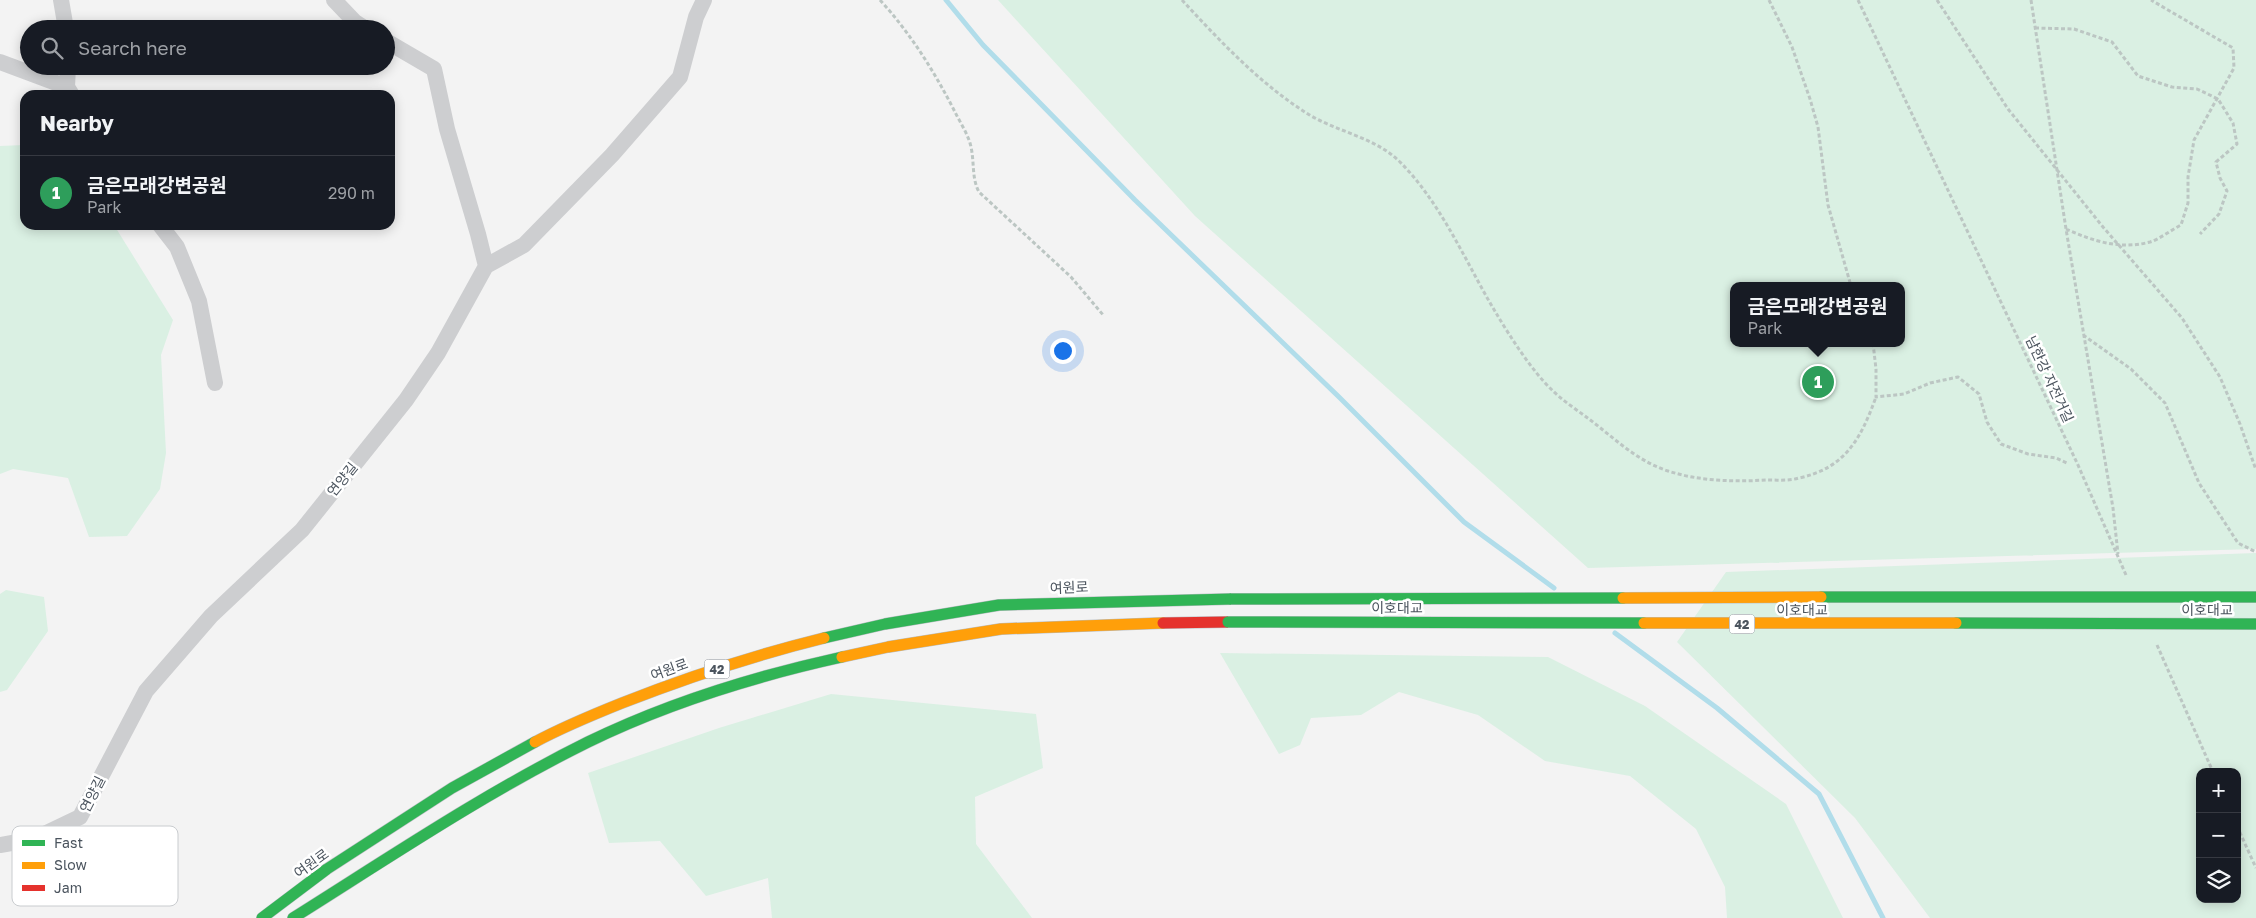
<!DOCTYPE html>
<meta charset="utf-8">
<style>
:root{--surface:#171b24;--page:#20242c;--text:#f1f3f6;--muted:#9ea1a6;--line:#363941;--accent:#b45309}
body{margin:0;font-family:"Golos Text","Noto Sans KR",sans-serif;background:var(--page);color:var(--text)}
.controls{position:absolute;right:15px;bottom:15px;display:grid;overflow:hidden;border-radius:10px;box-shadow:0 2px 12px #0003}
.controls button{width:45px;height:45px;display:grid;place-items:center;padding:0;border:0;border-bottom:1px solid var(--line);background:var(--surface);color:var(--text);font:25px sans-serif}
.you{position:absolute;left:1062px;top:350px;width:18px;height:18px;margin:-12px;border:4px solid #fff;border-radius:50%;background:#1a73e8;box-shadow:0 0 0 8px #1a73e833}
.badge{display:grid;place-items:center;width:32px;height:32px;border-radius:50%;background:var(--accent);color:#fff;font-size:16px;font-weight:700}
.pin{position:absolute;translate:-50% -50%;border:2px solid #fff;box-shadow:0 1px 5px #0006}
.popup{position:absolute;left:1730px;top:282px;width:175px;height:65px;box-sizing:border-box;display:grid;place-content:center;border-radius:10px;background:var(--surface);filter:drop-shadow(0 1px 4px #0005);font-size:16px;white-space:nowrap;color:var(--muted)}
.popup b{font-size:19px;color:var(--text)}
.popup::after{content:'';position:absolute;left:50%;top:100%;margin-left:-10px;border:10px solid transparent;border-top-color:var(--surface)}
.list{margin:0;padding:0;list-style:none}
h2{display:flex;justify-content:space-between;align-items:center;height:65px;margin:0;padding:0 20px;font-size:21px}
h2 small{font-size:16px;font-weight:400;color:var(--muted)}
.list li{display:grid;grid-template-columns:32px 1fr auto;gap:15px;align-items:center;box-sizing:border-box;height:75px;padding:0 20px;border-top:1px solid var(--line)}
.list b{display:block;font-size:19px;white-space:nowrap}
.list p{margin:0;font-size:16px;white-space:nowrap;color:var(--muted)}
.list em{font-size:16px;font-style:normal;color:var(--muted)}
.icon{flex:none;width:28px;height:28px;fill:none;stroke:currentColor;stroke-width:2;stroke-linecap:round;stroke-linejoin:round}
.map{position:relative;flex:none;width:2256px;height:918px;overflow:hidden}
.search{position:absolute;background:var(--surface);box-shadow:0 2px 12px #0003;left:20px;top:20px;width:375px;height:55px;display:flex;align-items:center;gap:12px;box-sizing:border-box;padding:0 18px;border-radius:28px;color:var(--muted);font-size:19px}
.panel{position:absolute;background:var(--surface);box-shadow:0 2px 12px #0003;left:20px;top:90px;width:375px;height:140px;border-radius:15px}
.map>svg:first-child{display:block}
</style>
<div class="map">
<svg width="2256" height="918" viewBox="0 0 2256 918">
<rect width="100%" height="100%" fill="#f3f3f3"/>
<!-- green -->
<path fill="#daf0e3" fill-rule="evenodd" d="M998,0H2256V549L1588,568L1195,216ZM1734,286H1902V343H1734Z
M24,145L25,225H114L173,320L161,355L166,453L160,489L127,536L89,537L68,478L13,469L0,474V146Z
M2256,553V918H1930L1855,818L1677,642L1726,572ZM2200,772H2237V899H2200Z
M6,590L44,597L48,631L7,690L0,692V594Z
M1220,653L1548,657L1645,706L1786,804L1843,918H1727L1725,887L1696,829L1630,776L1545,761L1478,715L1399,692L1361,715L1311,718L1300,745L1279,754Z
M831,694L1036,714L1043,768L975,797L976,844L1032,918H772L768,878L706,896L660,841L609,843L588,773L719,728Z"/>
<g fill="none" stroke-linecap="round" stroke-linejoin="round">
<!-- stream -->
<path stroke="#b1ddea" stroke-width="5" d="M946,0L983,45L1135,200L1339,397L1464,522L1554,588
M1615,633L1717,708L1819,794L1883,918"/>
<defs>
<path id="fast" d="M824,638L885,624L999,605L1231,599
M262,918L327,869L452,788L535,742
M293,918C390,857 485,793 588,742C668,703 756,676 842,657"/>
<path id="slow" d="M842,657L888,647L1001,629L1163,623
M535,742C563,727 592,715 622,703C688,677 755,655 824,638"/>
<path id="jam" d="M1163,623L1228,622"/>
</defs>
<!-- fast casing -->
<use href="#fast" stroke="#b8bdc2" stroke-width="12"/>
<!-- slow casing -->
<use href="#slow" stroke="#b8bdc2" stroke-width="12"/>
<!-- jam casing -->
<use href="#jam" stroke="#b8bdc2" stroke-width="12"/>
<!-- path -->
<path stroke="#bcc6c3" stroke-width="3" stroke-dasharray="4 2.5" stroke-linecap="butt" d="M880,0C911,34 934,71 955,112C960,122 967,133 970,143C975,160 971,177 979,192L1071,277L1104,316
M1182,0C1220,41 1260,84 1308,114C1337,132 1375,137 1400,162C1442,204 1466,263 1496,313C1511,338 1532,371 1552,390C1563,401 1577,410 1589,419C1614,438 1637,461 1668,471C1699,481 1733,482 1766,480C1777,480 1789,481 1799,478C1846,468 1861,438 1876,397
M1769,0L1792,47L1810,99L1818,127L1828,205L1851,286
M1858,0L2078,465L2126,575
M1937,0L2008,109L2103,227L2182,318L2220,377L2240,424L2256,470
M2031,0L2066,229L2113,508L2118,554
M2035,28L2074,29L2112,42L2138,76L2172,87L2197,89L2218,99L2233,123L2237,144L2216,162L2220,178L2227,191L2219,214L2200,234
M2066,229C2093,241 2120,250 2150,242C2160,239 2171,230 2181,225L2188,203V177L2194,140L2234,68L2233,48L2151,0
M2083,335L2131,369L2165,403L2199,483L2238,543L2256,552
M1873,343L1876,369V397L1904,394L1930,383L1958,377L1979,394L1987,422L2001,444L2028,454L2056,458L2067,463
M2157,645L2213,772
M2237,826L2256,868"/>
<!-- street -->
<path stroke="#cdced0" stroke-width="16" d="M61,0L66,29
M334,0L355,22L366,29
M0,62L67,87
M68,66L67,87L72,95
M160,225L177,247L199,301L215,383
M486,266L524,245L612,155L680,77L696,17L704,0
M0,845L34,839L80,817L146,691L211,616L302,530L406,400L438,353L486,266L478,234L447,129L434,69L386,41"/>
<!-- fast -->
<use href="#fast" stroke="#30b455" stroke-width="11"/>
<!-- slow -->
<use href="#slow" stroke="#ff9f0a" stroke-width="11"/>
<!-- jam -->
<use href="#jam" stroke="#e5322d" stroke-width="11"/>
<defs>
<path id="fast-bridge" d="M1821,597H2256
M1231,599L1623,598
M1228,622L1644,623
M1956,623L2256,624"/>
<path id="slow-bridge" d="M1623,598L1821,597
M1644,623H1956"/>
</defs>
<!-- fast-bridge casing -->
<use href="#fast-bridge" stroke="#b8bdc2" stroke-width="12" stroke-linecap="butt"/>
<!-- slow-bridge casing -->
<use href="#slow-bridge" stroke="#b8bdc2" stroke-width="12" stroke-linecap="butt"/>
<!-- fast-bridge -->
<use href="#fast-bridge" stroke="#30b455" stroke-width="11"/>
<!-- slow-bridge -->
<use href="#slow-bridge" stroke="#ff9f0a" stroke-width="11"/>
</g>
<g text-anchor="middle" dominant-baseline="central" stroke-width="5" stroke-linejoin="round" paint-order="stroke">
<!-- shield labels -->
<g fill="#fff" stroke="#81878e" stroke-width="1">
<rect x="1729.5" y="614.5" width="25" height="19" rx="4"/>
<rect x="704.5" y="659.5" width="25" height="19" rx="4"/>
</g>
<g font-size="12" font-weight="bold" fill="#4b545e">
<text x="1742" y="624">42</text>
<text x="717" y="669">42</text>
</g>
<!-- street labels -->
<g font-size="14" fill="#4b545e" stroke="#fff">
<text transform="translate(2050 379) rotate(65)">남한강 자전거길</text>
<text transform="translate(342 479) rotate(-51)">연양길</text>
<text transform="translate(1069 587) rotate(-2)">여원로</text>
<text x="1397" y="607">이호대교</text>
<text x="1802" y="609">이호대교</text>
<text x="2207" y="609">이호대교</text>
<text transform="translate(669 669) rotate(-20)">여원로</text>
<text transform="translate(92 794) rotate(-63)">연양길</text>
<text transform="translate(311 863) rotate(-36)">여원로</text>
</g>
</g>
<!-- legend -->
<rect x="12" y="826" width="166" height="80" rx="8" fill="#fff" stroke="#c9cccf" stroke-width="1"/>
<rect x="22" y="840" width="23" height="6" fill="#30b455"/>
<rect x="22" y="862" width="23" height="7" fill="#ff9f0a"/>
<rect x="22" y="885" width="23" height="6" fill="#e5322d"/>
<g font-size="14" fill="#4b545e">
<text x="54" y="848">Fast</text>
<text x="54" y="870">Slow</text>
<text x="54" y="893">Jam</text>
</g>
</svg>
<div class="controls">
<button>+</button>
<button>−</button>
<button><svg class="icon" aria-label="layers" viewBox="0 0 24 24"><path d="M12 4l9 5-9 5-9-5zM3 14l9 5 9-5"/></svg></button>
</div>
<div class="you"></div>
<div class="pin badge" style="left:1818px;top:382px;background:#2e9e5b">1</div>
<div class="popup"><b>금은모래강변공원</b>Park</div>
<div class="search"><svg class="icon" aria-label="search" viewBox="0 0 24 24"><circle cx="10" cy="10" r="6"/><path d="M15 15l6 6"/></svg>Search here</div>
<section class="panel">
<h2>Nearby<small></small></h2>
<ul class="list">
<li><span class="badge" style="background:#2e9e5b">1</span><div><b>금은모래강변공원</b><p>Park</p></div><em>290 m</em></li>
</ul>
</section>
</div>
